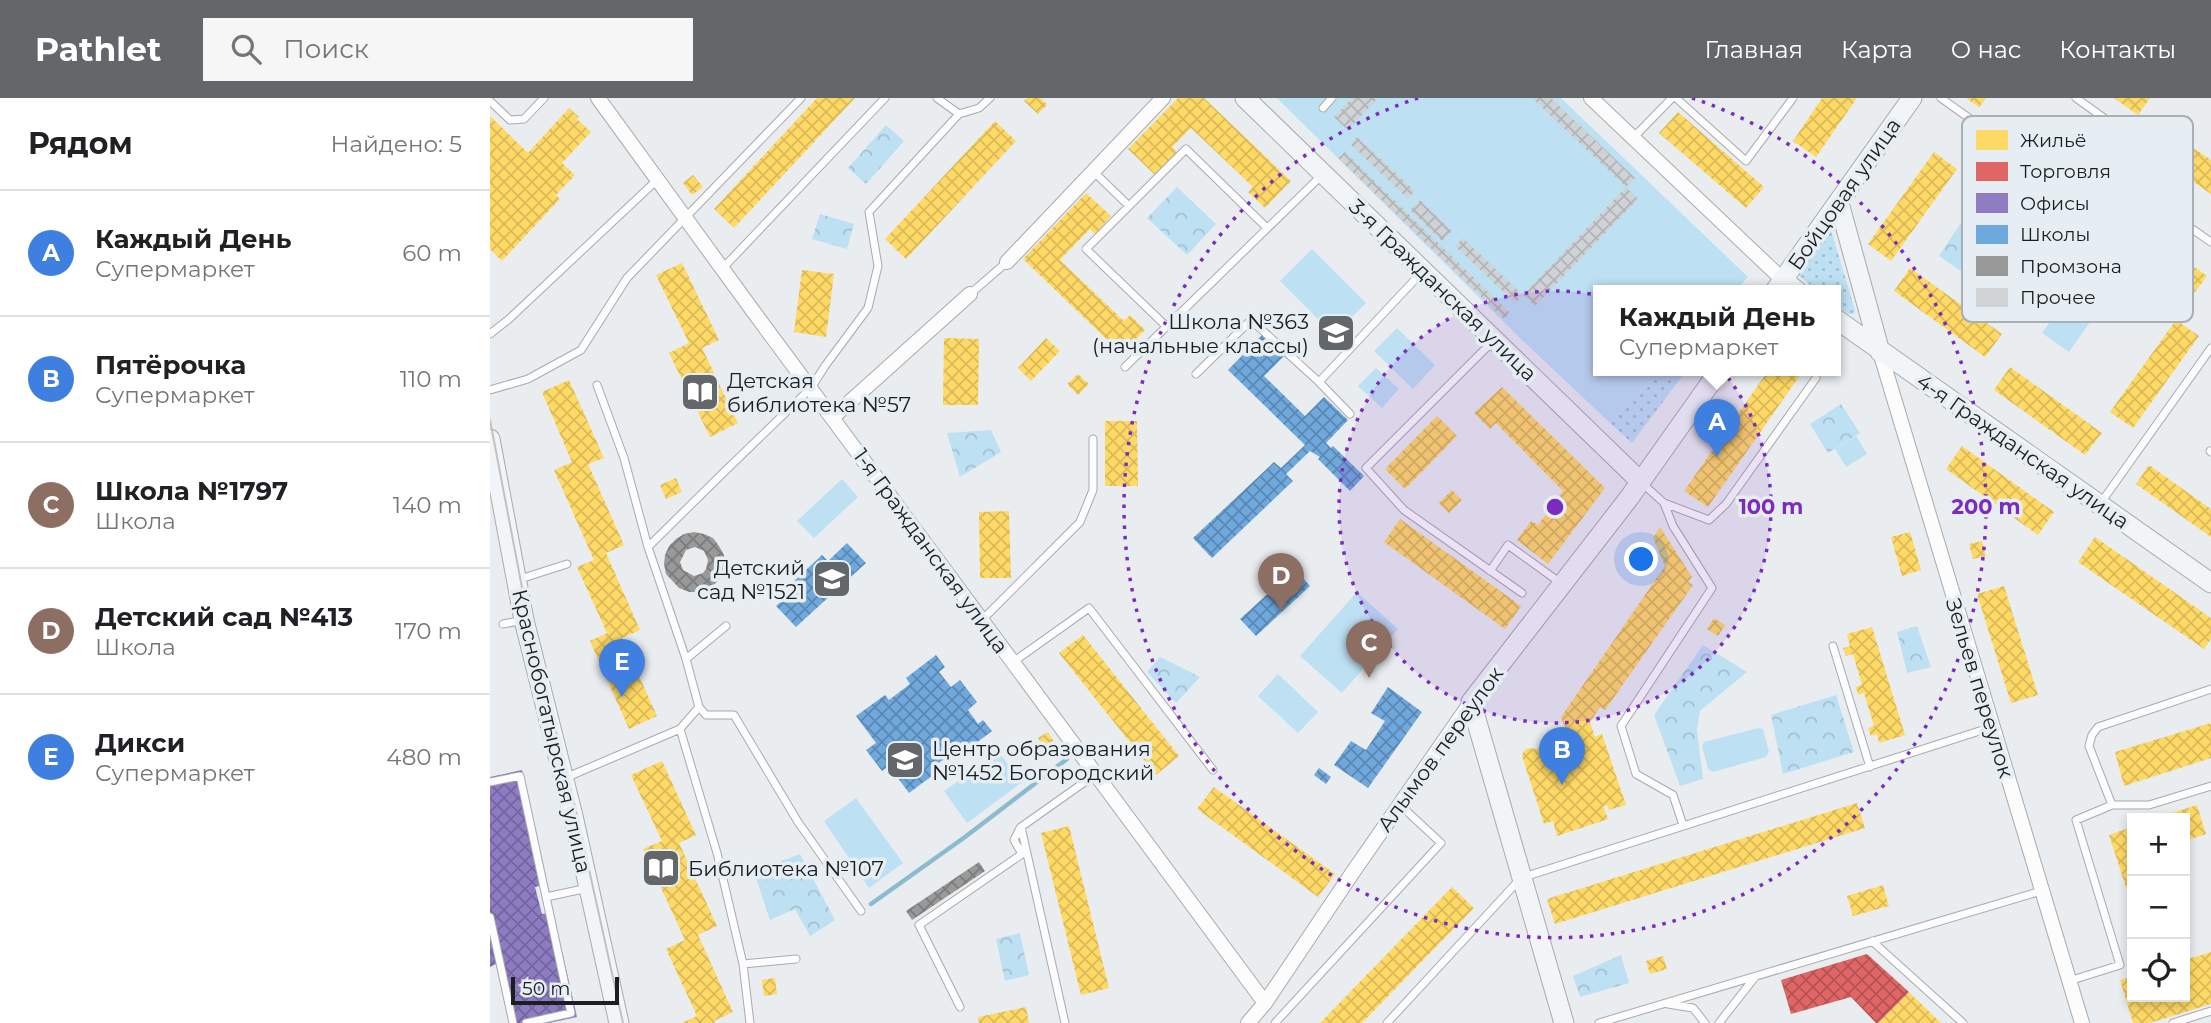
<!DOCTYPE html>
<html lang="ru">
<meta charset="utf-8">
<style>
:root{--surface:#fff;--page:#f6f6f6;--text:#202124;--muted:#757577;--line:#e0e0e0;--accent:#646769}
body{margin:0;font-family:Montserrat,sans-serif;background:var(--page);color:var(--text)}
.controls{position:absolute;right:21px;bottom:21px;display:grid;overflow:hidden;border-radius:0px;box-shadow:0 4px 10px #0003}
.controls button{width:63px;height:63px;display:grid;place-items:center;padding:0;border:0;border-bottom:2px solid var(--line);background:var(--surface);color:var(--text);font:35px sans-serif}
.scale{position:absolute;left:21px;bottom:18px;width:108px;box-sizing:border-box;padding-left:7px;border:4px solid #1c1f21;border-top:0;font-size:19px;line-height:24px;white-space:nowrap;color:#1c1f21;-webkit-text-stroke:5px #e6eef3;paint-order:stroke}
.you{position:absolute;left:1152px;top:462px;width:24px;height:24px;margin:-18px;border:5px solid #fff;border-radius:50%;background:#1a73e8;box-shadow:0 0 0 10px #1a73e833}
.badge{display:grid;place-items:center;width:46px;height:46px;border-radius:50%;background:var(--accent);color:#fff;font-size:23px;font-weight:700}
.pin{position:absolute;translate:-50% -58px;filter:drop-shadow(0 2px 4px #0008)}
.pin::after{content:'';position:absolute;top:37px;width:24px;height:21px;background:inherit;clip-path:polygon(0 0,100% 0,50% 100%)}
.popup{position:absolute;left:1103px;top:187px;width:248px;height:91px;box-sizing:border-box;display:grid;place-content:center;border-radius:0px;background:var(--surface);filter:drop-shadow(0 2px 5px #0005);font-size:23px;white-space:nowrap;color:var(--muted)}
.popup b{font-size:26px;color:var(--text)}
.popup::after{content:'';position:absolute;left:50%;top:100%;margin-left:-14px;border:14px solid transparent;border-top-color:var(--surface)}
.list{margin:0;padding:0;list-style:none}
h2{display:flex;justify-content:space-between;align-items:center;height:91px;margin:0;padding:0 28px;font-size:30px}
h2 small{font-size:23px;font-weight:400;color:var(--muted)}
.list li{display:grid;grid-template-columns:46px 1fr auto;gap:21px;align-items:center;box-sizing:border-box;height:126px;padding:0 28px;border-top:2px solid var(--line)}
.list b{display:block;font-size:26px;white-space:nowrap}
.list p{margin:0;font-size:23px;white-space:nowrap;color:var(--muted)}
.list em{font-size:23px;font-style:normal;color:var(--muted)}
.icon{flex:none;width:38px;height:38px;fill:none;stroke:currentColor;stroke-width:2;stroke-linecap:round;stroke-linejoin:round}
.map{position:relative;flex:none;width:1721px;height:925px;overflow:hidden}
header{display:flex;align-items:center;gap:42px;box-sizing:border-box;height:98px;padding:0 35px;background:var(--accent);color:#fff}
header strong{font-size:33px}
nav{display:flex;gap:38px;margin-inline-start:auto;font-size:24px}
.search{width:490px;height:63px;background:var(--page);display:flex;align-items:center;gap:18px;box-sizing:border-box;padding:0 24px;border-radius:0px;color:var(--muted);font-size:26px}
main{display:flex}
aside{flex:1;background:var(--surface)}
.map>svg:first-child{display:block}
</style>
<header>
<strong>Pathlet</strong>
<div class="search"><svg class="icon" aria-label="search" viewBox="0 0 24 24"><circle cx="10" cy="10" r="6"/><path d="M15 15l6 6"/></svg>Поиск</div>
<nav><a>Главная</a><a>Карта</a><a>О нас</a><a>Контакты</a></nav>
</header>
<main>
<aside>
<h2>Рядом<small>Найдено: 5</small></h2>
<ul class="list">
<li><span class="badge" style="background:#3f7fe0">A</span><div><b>Каждый День</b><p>Супермаркет</p></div><em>60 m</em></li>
<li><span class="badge" style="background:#3f7fe0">B</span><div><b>Пятёрочка</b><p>Супермаркет</p></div><em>110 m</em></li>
<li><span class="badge" style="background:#8d6e63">C</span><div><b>Школа №1797</b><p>Школа</p></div><em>140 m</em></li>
<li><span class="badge" style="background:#8d6e63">D</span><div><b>Детский сад №413</b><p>Школа</p></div><em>170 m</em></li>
<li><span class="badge" style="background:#3f7fe0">E</span><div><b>Дикси</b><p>Супермаркет</p></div><em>480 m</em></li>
</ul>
</aside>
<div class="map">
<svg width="1721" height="925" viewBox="0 0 1721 925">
<defs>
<pattern id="grass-dots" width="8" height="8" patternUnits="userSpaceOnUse" patternTransform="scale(1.75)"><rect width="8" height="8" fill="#bee0f3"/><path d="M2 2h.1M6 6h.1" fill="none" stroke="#a3c0d0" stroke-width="1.8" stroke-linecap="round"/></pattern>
<pattern id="park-crowns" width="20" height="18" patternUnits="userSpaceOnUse" patternTransform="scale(1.75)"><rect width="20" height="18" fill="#bee0f3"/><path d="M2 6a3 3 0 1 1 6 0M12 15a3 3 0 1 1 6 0" fill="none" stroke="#a3c0d0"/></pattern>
<pattern id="homes-cross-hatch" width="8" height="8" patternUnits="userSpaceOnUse" patternTransform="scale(1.75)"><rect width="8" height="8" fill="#ffd966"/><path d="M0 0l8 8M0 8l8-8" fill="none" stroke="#daba58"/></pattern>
<pattern id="shops-cross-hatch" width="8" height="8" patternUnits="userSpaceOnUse" patternTransform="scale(1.75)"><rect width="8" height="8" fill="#e06666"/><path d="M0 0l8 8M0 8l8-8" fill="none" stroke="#b55354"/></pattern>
<pattern id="offices-cross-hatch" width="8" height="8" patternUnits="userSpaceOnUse" patternTransform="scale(1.75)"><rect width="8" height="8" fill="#8e7cc3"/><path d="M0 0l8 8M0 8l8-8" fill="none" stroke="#73659e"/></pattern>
<pattern id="schools-cross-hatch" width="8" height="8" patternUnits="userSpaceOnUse" patternTransform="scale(1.75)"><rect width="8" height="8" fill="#6fa8dc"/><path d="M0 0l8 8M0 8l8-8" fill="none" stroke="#5a88b2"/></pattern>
<pattern id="industry-cross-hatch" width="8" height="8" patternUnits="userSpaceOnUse" patternTransform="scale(1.75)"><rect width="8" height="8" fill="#999"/><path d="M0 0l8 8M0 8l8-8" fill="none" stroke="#7c7c7c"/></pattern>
<pattern id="building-cross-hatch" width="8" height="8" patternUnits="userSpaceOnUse" patternTransform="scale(1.75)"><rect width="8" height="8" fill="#d0d3d5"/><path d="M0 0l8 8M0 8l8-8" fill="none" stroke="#b2b5b7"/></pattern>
</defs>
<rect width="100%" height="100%" fill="#e9edf0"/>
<!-- grass -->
<path fill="url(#grass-dots)" d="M1341,132L1365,212L1364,216H1358L1346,207V193H1328L1308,177Z
M1169,273H1196L1142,345L1120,325Z"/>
<!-- park -->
<path fill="url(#park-crowns)" d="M396,27L414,43L376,86L358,70Z
M687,89L726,126L697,157L657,120Z
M330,116L364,126L357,151L322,141Z
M1470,126L1526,165L1504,196L1449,158Z
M1351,306L1370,335L1338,355L1320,326Z
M501,332L511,354L470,379L457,335Z
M1427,528L1441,569L1417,575L1407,534Z
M1213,547L1257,574L1210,613L1207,632L1213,681L1190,688L1164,617Z
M670,559L710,579L686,605L657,574Z
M1346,597L1364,654L1293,676L1281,617Z
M310,756L345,822L320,838L305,811L280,822L264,774Z
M530,835L539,877L515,883L506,841Z
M1131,857L1139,885L1090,899L1083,878Z"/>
<!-- pitch -->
<path fill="#bee0f3" d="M787,0H1071L1258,179L1245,193H1108V273H1169L1120,325L1030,240Z
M822,151L876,205L844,237L790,183Z
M1588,185L1614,204L1579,254L1552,235Z
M907,230L945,267L923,291L884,253Z
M886,270L909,291L892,310L868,288Z
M1366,338L1377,356L1356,369L1345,351Z
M352,381L368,399L324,440L307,423Z
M867,494L908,531L852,595L810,558Z
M788,576L828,614L808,635L768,598Z
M1268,630L1273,631L1279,654L1276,659L1223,674L1218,671L1212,648L1214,644Z
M509,654L531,685L477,725L454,693Z
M366,700L413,765L379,790L334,723Z"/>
<!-- homes -->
<path fill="url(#homes-cross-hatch)" d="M327,0H365L244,130L224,111Z
M537,0H551L557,7L548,16L534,3Z
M688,0H714L801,83L775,110L758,94L763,89L701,30L682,49L687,54L665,77L638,51Z
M1332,0H1367L1326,59L1303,43Z
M1476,0H1496L1489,9Z
M1624,0H1660L1648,17Z
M79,10L89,19L87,21L101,34L72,65L85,77L66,97L70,101L12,163L0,151V18L38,55Z
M1188,14L1274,89L1256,110L1169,35Z
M1663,22L1721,62V96L1647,44Z
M505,23L526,43L416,161L395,141Z
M1444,54L1467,71L1401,163L1378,146Z
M1498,57L1590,123L1573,146L1481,80Z
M203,77L213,89L202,97L193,85Z
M596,95L621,118L605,136L600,131L570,162L634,223L640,217L655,232L632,256L533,161Z
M1625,112L1717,178L1700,201L1608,135Z
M192,165L229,242L212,250L248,325L220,339L179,255L199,245L166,177Z
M1420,170L1512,236L1495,259L1404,193Z
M312,172L344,176L336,239L304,234Z
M1686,222L1709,238L1643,330L1620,314Z
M454,240L489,241L488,307H453Z
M556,240L570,253L541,283L528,270Z
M1520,269L1612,335L1595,357L1504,292Z
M1278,273H1313L1218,409L1194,393Z
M588,276L599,286L588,297L577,286Z
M79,282L114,360L98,366L134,447L116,455L150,532L132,540L167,618L139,631L100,543L117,535L87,469L104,462L64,372L82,364L52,294Z
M1012,289L1115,390L1058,466L1027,442L1041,423L1048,427L1073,393L1006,325L1000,331L984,315Z
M947,318L967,338L915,391L895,371Z
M615,323H647L648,388H615Z
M1472,348L1564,414L1548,437L1456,371Z
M1659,367L1721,411V439L1646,386Z
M186,380L192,394L176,401L170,387Z
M962,392L972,402L959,415L949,405Z
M519,413L521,480H490L489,414Z
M910,421L1031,508L1015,531L894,444Z
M1170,429L1202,479L1198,484L1203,487L1115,612L1110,609L1100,624L1105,639L1112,636L1136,707L1119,712L1117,707L1113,708L1118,721L1067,738L1063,723L1054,726L1032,658L1034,653L1038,650L1047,651L1071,643L1074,651L1082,649L1071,619L1175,468L1163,440Z
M1420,434L1431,472L1412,478L1401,439Z
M1605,439L1721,520V541L1714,551L1588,464Z
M1492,443L1496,458L1483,461L1479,446Z
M1514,488L1548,597L1521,605L1487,496Z
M1224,520L1235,527L1228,538L1217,531Z
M1382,529L1415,637L1389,645L1387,636L1381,638L1378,630L1384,628L1374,595L1368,597L1366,589L1372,587L1363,556L1356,558L1353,550L1360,548L1357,536Z
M593,537L689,658L666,677L569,555Z
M1721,625V660L1634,688L1625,654Z
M558,634L564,644L554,650L548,640Z
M172,663L206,737L189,745L227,828L208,837L243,914L224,923L225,925H192L207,918L176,851L195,842L153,751L172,743L141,677Z
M724,689L845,776L828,799L707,711Z
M1367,705L1375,730L1065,826L1057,801Z
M1707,707L1716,736L1695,743V720H1677L1676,717Z
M579,728L619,890L591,897L551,735Z
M1642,729V808L1619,737Z
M1393,787L1399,808L1363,818L1357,798Z
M962,789L984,810L872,925H830Z
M1721,854V906L1660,925H1643L1630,882L1642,879V899H1695V862Z
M1173,858L1177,871L1160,876L1156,863Z
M285,880L287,896L274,898L272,882Z
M1419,894L1451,925H1388Z
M536,909L539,925H489L488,919Z"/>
<!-- shops -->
<path fill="url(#shops-cross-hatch)" d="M1377,856L1419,894L1388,925H1386L1361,899L1301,916L1291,882Z"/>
<!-- offices -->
<path fill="url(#offices-cross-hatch)" d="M32,672L57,786L45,789L52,816L63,814L87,919L59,925H19L6,866L0,869V679Z"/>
<!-- schools -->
<path fill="url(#schools-cross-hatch)" d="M772,237L794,258L774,278L815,318L834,299L858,322L836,345L841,350L843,348L874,378L860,393L828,361L830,359L820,353L796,376L803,383L722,460L703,440L784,364L791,370L815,347L738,272Z
M357,445L376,465L306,529L286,508L306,490L302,485L332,457L338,463Z
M805,471L820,488L766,538L750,521Z
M446,557L455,569L449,574L461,589L470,582L487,604L478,612L488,626L493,622L502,633L470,657L466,652L446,667L450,672L419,695L399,668L392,673L376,652L386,645L366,618L395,597L399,602L420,586L416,580Z
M898,589L932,614L878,690L844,667L861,643L876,652L895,623L881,615Z
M829,670L841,679L836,686L824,677Z"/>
<!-- industry -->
<path fill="url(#industry-cross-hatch)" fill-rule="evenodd" d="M204,434L214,436L223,440L229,448L234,457V467L232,477L226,485L218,491L209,494H199L189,490L176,476L174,466L175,457L179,448L186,441L194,436ZM205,449L214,453L218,462L216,471L213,475L204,478L193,472L190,464L196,452Z
M489,764L495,773L422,822L416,813Z"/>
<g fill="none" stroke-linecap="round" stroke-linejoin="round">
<!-- stream -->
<path stroke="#8bbad1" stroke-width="4.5" d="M381,806L475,739L577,661"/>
</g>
<!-- building -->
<path fill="url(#building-cross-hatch)" d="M862,0H888L858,32L844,19Z
M1042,0H1061L1145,80L1136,89Z
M867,39L925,93L918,101L860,46Z
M855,54L1020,215L1014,221L848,60Z
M1136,89L1148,101L1045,208L1033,197Z
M930,102L962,133L952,143L920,112Z
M973,140L1033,197L1025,205L965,148Z"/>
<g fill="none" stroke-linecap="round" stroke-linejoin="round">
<defs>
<path id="lane" d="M1186,0L1256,63L1303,0
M1451,0L1589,99L1635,35L1586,0
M0,3L20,22L34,21L54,0
M833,10L842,0
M469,16L489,10L500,0
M1143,40L1182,0
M1611,68L1721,144
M604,74L639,108
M232,171L395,0
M480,196L517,164
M676,228L596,151L696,51L777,130
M0,236L19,221L167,82
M1003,243L876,370L914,412L1032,495
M635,269L833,76
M706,276L761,222L829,284
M0,292L38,281L91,252L137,180L311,0
M860,316L829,284L933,173
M1720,353L1721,354
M1153,386L1174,405L1183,428L1222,490L1131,628L1146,676L1183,697L1193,727
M1174,405L1219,422L1236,406L1326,280
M1610,406L1721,250
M158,449L232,376L321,290L335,268L378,210L388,168L379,114L469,16L447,0
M1000,473L1018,447L1072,486
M27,482L77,466
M492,522L590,424L603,392V341
M13,526L34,522
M1343,548L1380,669
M196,561L236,528
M523,564L599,510L723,672
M1721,591L1608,629L1602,637L1599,648L1622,707H1659L1721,688
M209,609L216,617H244L308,724L371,813
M190,631L227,755L253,866L260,925
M75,680L190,631L209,609L196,561L158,449L134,360L107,287
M0,684L30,678L81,915L36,925
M56,799L98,790
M0,819L23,925
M1382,843L1473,925
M253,866L306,861
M1579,883L1630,867L1586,722L1622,707
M1178,906L1203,910L1215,925
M470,909L429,827L532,756L524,742L530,730
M575,925L531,729L606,676
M785,925L951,745L910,707
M897,925L1031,780L1502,629
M1109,925L1551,793
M1229,925L1265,879
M1683,925L1721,913"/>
<path id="street" d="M108,0L263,213L775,905
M1101,0L1293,182
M517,164L673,0
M1390,254L1592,925
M343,319L480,196
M758,925L775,905L863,774L981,604"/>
<path id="secondary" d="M755,0L1151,384
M1349,105L1390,254
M1293,182L1307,193
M1285,193L1422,0
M1346,221L1721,485
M0,341L34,522L83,718L129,925
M1074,925L981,604L1139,400L1229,273"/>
</defs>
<!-- lane casing -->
<use href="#lane" stroke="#a8aaac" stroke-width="9"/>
<!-- street casing -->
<use href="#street" stroke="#a8aaac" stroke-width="16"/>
<!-- secondary casing -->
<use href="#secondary" stroke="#a8aaac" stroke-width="21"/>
<!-- lane -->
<use href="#lane" stroke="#fcfcfd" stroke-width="7"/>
<!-- street -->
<use href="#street" stroke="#fcfcfd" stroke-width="14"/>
<!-- secondary -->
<use href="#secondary" stroke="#f1f5f7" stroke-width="19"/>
<!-- tram -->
<path stroke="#c0c1c2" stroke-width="2" d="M0,322L38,521L87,717L133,925"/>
</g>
<!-- distance rings -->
<circle cx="1065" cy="409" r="216" fill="#7b2cbf" fill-opacity=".12"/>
<g fill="none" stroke="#7b2cbf" stroke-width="3.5" stroke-dasharray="3.5 7">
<circle cx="1065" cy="409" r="216"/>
<path d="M1202 0A431 431 0 1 1 928 0"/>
</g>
<!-- icons -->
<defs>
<symbol id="school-square" viewBox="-11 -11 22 22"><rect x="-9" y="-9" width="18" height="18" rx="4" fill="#646769" stroke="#e6eef3"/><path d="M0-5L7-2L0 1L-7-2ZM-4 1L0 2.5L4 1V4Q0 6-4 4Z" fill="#fff"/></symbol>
<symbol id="library-square" viewBox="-11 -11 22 22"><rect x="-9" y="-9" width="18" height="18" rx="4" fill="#646769" stroke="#e6eef3"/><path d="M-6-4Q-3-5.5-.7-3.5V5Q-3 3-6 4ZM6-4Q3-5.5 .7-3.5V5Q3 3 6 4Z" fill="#fff"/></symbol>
</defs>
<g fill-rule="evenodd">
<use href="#school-square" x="824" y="213" width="44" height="44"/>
<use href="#library-square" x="188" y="272" width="44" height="44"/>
<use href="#school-square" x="320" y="459" width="44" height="44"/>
<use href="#school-square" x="393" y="640" width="44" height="44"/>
<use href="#library-square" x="149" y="748" width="44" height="44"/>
</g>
<g text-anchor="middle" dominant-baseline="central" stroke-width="7" stroke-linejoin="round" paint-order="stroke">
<!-- street labels -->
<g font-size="21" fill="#1c1f21" stroke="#e6eef3">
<text transform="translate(1354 96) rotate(-55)">Бойцовая улица</text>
<text transform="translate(953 192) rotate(44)">3-я Гражданская улица</text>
<text transform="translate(1533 353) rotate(35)">4-я Гражданская улица</text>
<text transform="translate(441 453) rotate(54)">1-я Гражданская улица</text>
<text transform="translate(1490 590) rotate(73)">Зельев переулок</text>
<text transform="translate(62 633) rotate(77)">Краснобогатырская улица</text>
<text transform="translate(950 651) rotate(-54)">Алымов переулок</text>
</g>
<!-- poi labels -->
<g font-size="21" fill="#1c1f21" stroke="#e6eef3" text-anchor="start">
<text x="819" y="223" text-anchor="end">Школа №363<tspan x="819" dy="24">(начальные классы)</tspan></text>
<text x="237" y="282">Детская<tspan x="237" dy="24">библиотека №57</tspan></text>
<text x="315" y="469" text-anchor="end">Детский<tspan x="315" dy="24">сад №1521</tspan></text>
<text x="442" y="650">Центр образования<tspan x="442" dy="24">№1452 Богородский</tspan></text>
<text x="198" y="770">Библиотека №107</text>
</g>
</g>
<!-- legend -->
<rect x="1472" y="18" width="231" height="206" rx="10" fill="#e6eef3" stroke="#a9b0b4" stroke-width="2"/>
<rect x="1486" y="32" width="32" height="20" fill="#ffd966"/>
<rect x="1486" y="64" width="32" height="19" fill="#e06666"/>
<rect x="1486" y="95" width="32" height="20" fill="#8e7cc3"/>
<rect x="1486" y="127" width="32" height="19" fill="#6fa8dc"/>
<rect x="1486" y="158" width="32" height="20" fill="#999"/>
<rect x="1486" y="190" width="32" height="19" fill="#d0d3d5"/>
<g font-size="19" fill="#1c1f21">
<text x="1530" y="49">Жильё</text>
<text x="1530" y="80">Торговля</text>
<text x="1530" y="112">Офисы</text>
<text x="1530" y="143">Школы</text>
<text x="1530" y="175">Промзона</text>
<text x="1530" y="206">Прочее</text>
</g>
<circle cx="1065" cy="409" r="10" fill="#7b2cbf" stroke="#e6eef3" stroke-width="3.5"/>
<g font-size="21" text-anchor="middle" font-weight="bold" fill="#7b2cbf" stroke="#e6eef3" stroke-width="7" stroke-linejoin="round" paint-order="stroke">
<text x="1281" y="416">100 m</text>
<text x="1496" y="416">200 m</text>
</g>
</svg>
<div class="controls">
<button>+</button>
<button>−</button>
<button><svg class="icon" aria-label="locate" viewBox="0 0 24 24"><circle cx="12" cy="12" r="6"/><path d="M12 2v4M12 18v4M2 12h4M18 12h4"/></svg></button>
</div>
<div class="scale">50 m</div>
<div class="you"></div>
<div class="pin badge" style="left:1227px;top:359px;background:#3f7fe0">A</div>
<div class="popup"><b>Каждый День</b>Супермаркет</div>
<div class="pin badge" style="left:1072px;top:687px;background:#3f7fe0">B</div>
<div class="pin badge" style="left:879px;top:580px;background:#8d6e63">C</div>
<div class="pin badge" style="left:791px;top:513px;background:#8d6e63">D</div>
<div class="pin badge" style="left:132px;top:599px;background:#3f7fe0">E</div>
</div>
</main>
